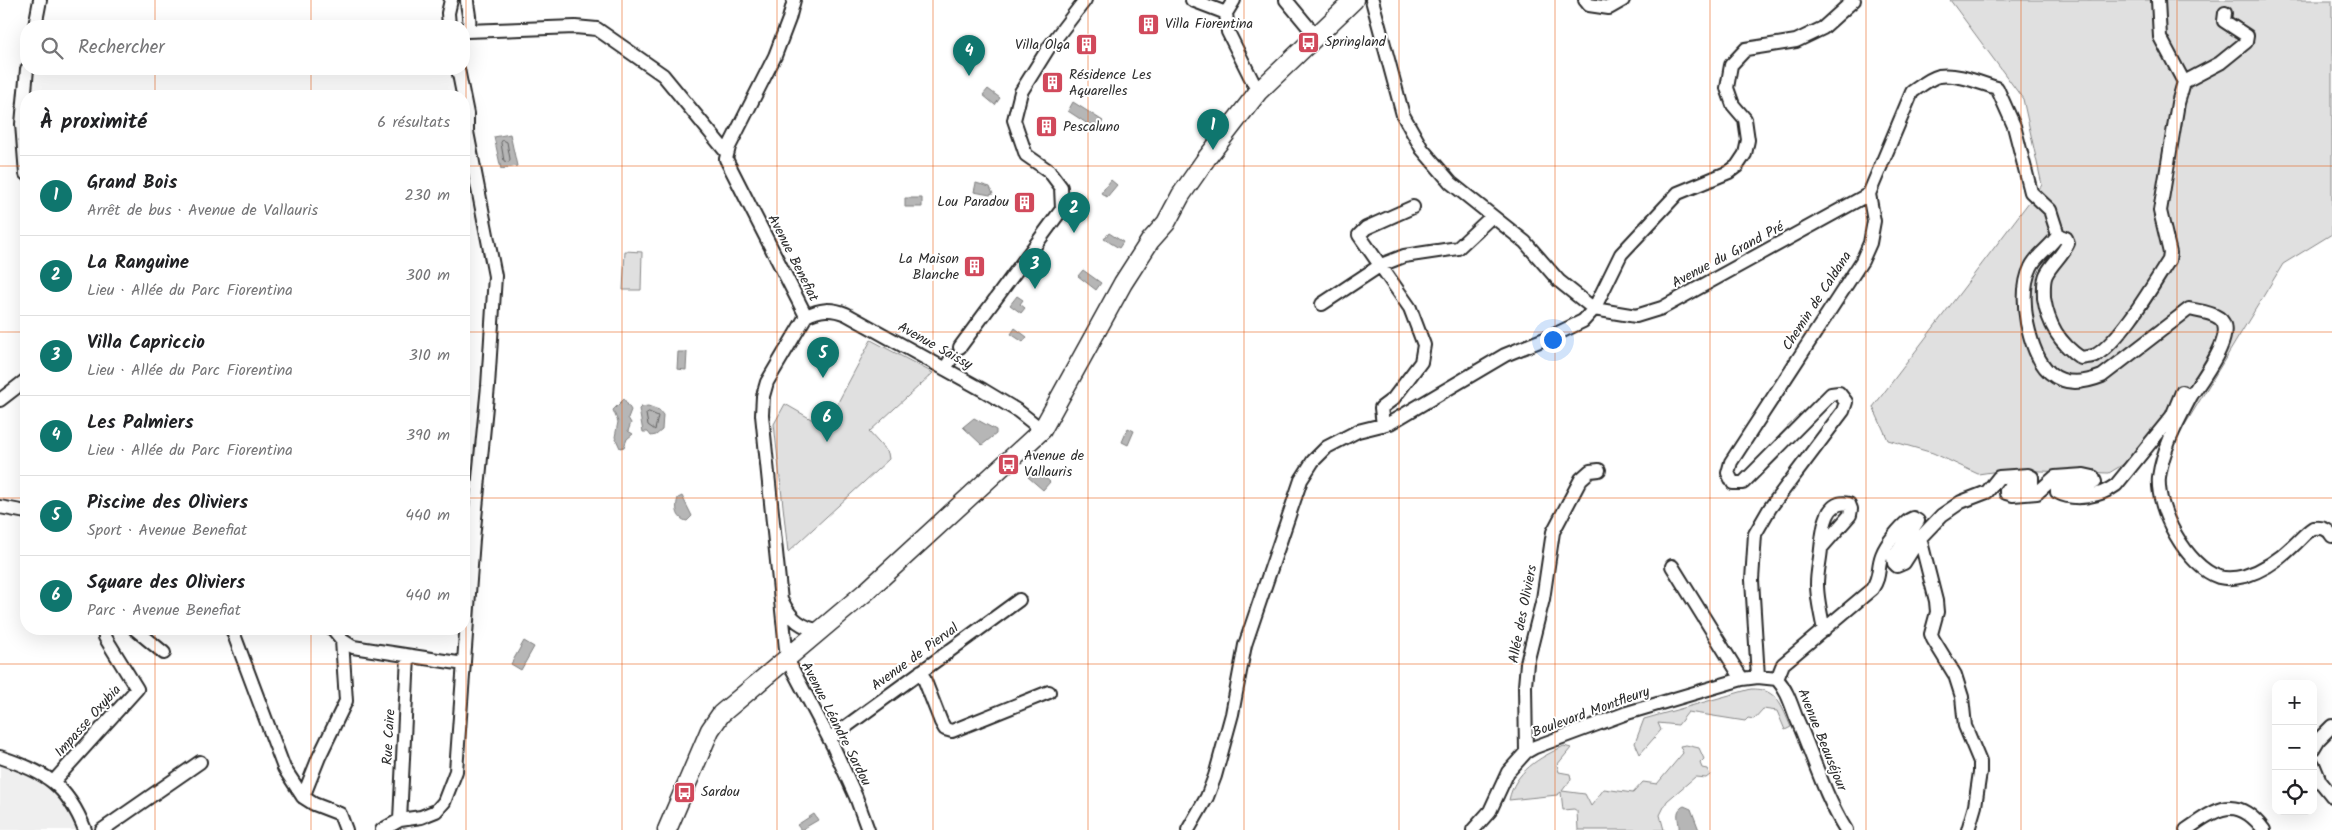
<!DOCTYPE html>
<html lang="fr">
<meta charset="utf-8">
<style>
:root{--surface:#fff;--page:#f2f2f2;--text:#202124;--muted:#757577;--line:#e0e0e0;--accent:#0f766e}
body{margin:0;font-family:Kalam,sans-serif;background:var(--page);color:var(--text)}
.controls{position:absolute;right:15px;bottom:15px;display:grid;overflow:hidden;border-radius:10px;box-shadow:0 5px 20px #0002}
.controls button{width:45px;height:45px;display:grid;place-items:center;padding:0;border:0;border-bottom:1px solid var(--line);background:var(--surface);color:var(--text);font:25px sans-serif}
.you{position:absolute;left:1552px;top:339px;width:18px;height:18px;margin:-12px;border:4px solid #fff;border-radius:50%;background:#1a73e8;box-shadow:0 0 0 8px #1a73e833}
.badge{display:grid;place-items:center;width:32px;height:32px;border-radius:50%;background:var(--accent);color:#fff;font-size:16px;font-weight:700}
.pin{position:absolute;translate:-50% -41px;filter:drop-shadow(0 1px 2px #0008)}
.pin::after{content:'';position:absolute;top:26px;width:18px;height:15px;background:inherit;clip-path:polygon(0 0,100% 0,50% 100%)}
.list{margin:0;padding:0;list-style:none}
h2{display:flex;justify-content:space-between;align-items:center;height:65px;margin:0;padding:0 20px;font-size:21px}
h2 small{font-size:16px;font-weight:400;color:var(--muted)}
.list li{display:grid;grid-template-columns:32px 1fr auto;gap:15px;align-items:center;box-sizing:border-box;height:80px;padding:0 20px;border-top:1px solid var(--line)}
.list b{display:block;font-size:19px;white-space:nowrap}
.list p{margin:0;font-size:16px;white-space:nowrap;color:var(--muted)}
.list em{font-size:16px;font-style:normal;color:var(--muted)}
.icon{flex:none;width:28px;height:28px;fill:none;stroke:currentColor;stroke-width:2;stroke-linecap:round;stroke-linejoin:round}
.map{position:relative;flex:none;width:2332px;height:830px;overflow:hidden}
.search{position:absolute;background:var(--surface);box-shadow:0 5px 20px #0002;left:20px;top:20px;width:450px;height:55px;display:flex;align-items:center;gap:12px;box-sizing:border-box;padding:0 18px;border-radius:20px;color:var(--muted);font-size:19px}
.panel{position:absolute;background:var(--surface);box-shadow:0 5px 20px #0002;left:20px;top:90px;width:450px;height:545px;border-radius:20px}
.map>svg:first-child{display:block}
</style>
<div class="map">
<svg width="2332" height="830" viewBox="0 0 2332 830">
<rect width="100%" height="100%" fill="#fff"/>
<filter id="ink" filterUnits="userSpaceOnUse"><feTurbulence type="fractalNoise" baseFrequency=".02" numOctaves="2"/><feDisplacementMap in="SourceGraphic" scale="10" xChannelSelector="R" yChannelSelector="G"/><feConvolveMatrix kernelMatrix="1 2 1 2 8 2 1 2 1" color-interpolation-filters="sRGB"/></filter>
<g filter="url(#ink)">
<!-- built -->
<path fill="#efefef" d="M0,765L33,778L52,791L74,818L78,830H0Z"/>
<!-- green -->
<path fill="#e0e0e0" stroke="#868686" d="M1950,0H2332V234L2283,264L2183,428L2109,473L2006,470L1978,474L1933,453L1888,440L1873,407L2042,185L2023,99Z
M625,251L642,252L641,290H623Z
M871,340L933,373L869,432L888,453L889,459L788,552L774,424L785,404L825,427Z
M1751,689C1777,688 1782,707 1791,727L1785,730L1777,711L1763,709L1754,719L1748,718L1745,721L1688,712L1678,725L1658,723L1661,730L1640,754L1635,743L1644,719Z
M1686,745L1699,748L1704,759L1700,763L1702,768L1707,769L1710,775L1706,778L1695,777L1667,801L1660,815L1664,830H1578L1577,811L1574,809L1563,810L1561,792L1557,795L1509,800C1515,771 1539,758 1564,746L1571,748L1557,765L1559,772L1570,774L1571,779L1562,791L1585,794L1591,806L1604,789L1633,793L1643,782L1657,784L1683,753L1680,746Z"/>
<!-- water -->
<path fill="#b6b6b6" stroke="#7e7e7e" d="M988,89L1000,98L995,105L983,95Z
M1073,102L1103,121L1097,130L1068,111Z
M510,134L517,166L501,169L494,137Z
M1111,180L1117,185L1107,197L1101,193Z
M976,183L990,187L993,194L990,195L974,192Z
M905,198H922V207H905Z
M1109,233L1123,242L1119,248L1104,239Z
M1083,270L1101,283L1096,290L1078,276Z
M1017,296L1023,300L1020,304L1025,308L1021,313L1010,305Z
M1015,328L1027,337L1023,342L1011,334Z
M678,352H687L686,370L677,369Z
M624,399L631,410L628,418L631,423L628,431L633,434L627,439L624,447L620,448L615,437L618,422L613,410Z
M648,406L659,410L663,415L662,430L656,435L651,436L648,432H643L639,409L641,407Z
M974,418L996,430V434L982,445L963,427Z
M1128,428L1134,431L1128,445L1122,442Z
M1035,468L1050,482L1043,490L1028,477Z
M682,496L692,516L687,521C676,519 675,507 678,498Z
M524,641L534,647L521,670L511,664Z
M1684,806L1691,809L1699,830H1679C1680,821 1673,811 1684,806Z
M814,814L818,820L801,830L797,825Z"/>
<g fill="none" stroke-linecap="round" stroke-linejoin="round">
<!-- shore -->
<path stroke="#636363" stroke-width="1" d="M503,140L507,142L510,159L509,162L504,161L501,143Z
M649,412L658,416L655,430L648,425L646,414Z"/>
<defs>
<path id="minor" d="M794,0L789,19L775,56L729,147L726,159L806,316
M1192,0L1226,13
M1234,0L1226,13L1228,32L1258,92
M1286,0L1315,35
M1372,0L1403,115L1422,149L1451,183L1525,242L1559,281L1594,309L1636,316L1662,308L1869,194
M1585,0L1589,5L1609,8L1623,0
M35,26L40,0
M449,26L448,13L451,0
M466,31L575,27L597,29L663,75L727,153
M464,32C474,24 467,12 467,0
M2184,82L2220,63L2246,42L2247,36L2224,21L2225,13
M26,174L22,124L27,69
M2058,235L2066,238L2068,243C2063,255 2051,264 2046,275C2043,281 2044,291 2044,298C2048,324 2059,343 2081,358C2085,357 2092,357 2096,355C2121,340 2153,285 2169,260L2170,253L2160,211L2178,103L2184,82L2160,37L2158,0
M1322,304L1381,265L1404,256L1458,248L1489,219
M806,316L767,382L763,396L762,415L787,659L833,746L856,797L868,830
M806,316C820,309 831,308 846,314L983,390L1018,411L1042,430
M960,347L1062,209L1061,187L1049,171L1026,155L1014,120L1021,92L1049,47L1085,0
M945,369L952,357
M0,400L26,380
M1383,425L1381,408L1393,399L1421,362L1424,345L1410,308L1359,235L1366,228L1413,207
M0,507L26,512
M1920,538L1936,601L1937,612L1931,634L1933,639L1955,675L1962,697L1965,726L1980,762V772L1975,806L1968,830
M1822,547L1850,515L1851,509L1849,504C1824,498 1823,533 1821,549C1820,561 1817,572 1817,584C1817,599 1821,615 1824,630
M1672,566L1742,679
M783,603C792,620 801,627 820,631
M135,629L164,653
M333,629L342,640L353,647L464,664
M233,632L284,768L303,797
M342,640L346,701L319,757L303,797L314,804L340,814L346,830
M921,671L941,722L945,729L952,731L1049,692
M1758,677L1752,580L1755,534L1770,508L1843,411L1846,402L1839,393L1831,394L1743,483H1733L1728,473L1731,462L1862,261L1870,243L1874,221L1869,194L1912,92C1919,87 1930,78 1939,76C1957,73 1980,83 1997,88L2014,126L2031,192L2050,210L2058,235C2051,247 2037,254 2031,267C2023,283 2024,306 2027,323C2036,366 2054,395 2102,376L2189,309C2198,311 2211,312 2219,318C2239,332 2201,380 2191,396
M1777,679L1783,664L1872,589C1881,576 1877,568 1882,555C1886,544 1900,527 1909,520L1913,518L1918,521L1893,558L1894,563L1897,566L1904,563L1920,538L1942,515L1961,502L1987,492L1999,477L2028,475L2032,477V484C2024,488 2014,483 2006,490V493L2013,495L2037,493L2055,477L2084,475L2093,477L2095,482L2086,486H2059L2057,488V492C2075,502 2101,496 2116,485L2172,416L2182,392L2191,396C2178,421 2163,448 2159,477C2156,509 2187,567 2219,577C2227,579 2237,578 2245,576C2264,570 2280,559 2293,546C2300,540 2305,533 2313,528C2321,527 2328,528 2332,536
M829,739L1019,600
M2313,749L2319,739L2332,726
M1526,752L1525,686L1527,663L1543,599L1553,532L1581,479L1590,471L1599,470
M0,757C45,772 67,784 85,830
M2313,764L2320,781L2332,796
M54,781L137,689L105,637L104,629
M400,820L408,656
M102,830L200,762
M382,830L400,820L421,817L436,811L444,802L456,771L473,539L488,386L495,276L467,132V114L458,69
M1188,830L1207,797L1215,776L1232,714L1245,645L1301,480L1313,461L1327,447L1358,431L1390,423L1505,355L1552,336L1583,321L1594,309L1621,254L1678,193L1729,172L1737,166L1745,154L1748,140L1745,119L1733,105L1727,88L1731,65L1746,49L1796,41L1823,28L1854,0
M1473,830L1490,811L1508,772L1526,752L1535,747L1627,713L1742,679L1758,677L1777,679C1787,690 1791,704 1796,717C1813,755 1824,795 1846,830
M2186,830C2217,808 2237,794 2264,830"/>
<path id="secondary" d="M667,830L710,730L721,714L868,590L1042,430L1123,283L1150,241L1166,223L1181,195L1206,159L1258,92L1354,0"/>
</defs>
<!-- minor casing -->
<use href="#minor" stroke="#2b2b2b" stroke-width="16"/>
<!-- secondary casing -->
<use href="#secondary" stroke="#2b2b2b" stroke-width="21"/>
<!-- minor -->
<use href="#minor" stroke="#fff" stroke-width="12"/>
<!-- secondary -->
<use href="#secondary" stroke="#fff" stroke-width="18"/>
</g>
</g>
<!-- grid -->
<path fill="none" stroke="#e8590c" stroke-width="1" stroke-opacity="0.55" d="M155,0V26M311,0V26M466,0V830M622,0V830M777,0V830M933,0V830M1088,0V830M1244,0V830M1399,0V830M1555,0V830M1710,0V830M1866,0V830M2021,0V830M2177,0V830M155,69V96M311,69V96M0,166H26M464,166H2332M0,332H26M464,332H2332M0,498H26M464,498H2332M155,629V830M311,629V830M0,664H2332"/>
<!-- icons -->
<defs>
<symbol id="building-square" viewBox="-11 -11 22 22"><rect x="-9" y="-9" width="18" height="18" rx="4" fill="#d1495b" stroke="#fff"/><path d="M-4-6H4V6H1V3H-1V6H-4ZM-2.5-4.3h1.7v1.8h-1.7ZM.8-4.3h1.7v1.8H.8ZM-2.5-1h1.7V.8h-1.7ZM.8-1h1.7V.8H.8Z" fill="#fff"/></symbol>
<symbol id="bus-square" viewBox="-11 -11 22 22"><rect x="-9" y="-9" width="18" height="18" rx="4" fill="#d1495b" stroke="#fff"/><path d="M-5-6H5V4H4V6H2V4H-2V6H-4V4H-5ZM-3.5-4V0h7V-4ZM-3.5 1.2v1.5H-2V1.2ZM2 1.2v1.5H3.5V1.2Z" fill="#fff"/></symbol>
</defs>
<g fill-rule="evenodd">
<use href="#building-square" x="1136" y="12" width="25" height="25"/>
<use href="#bus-square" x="1296" y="30" width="25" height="25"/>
<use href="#building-square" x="1074" y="32" width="25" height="25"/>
<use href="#building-square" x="1040" y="70" width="25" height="25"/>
<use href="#building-square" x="1034" y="114" width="25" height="25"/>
<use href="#building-square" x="1012" y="190" width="25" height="25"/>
<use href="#building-square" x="962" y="254" width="25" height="25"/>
<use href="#bus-square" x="996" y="452" width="25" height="25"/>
<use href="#bus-square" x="672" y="780" width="25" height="25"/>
</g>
<g text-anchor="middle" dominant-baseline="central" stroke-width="4" stroke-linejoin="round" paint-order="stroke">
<!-- poi labels -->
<g font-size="14" fill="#2b2b2b" stroke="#fff" text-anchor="start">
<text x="1165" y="24">Villa Fiorentina</text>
<text x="1325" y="42">Springland</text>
<text x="1070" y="45" text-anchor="end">Villa Olga</text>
<text x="1069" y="75">Résidence Les<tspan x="1069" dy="16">Aquarelles</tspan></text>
<text x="1063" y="127">Pescaluno</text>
<text x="1009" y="202" text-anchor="end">Lou Paradou</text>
<text x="959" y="259" text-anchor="end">La Maison<tspan x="959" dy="16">Blanche</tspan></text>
<text x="1024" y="456">Avenue de<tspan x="1024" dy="16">Vallauris</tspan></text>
<text x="701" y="792">Sardou</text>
</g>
<!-- street labels -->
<g font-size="14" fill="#2b2b2b" stroke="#fff">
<text transform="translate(1728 255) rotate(-28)">Avenue du Grand Pré</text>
<text transform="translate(793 258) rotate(63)">Avenue Benefiat</text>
<text transform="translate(1817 301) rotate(-57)">Chemin de Caldana</text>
<text transform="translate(935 346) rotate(29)">Avenue Saissy</text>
<text transform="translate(1523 614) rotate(-79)">Allée des Oliviers</text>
<text transform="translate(915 657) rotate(-36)">Avenue de Pierval</text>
<text transform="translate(1591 712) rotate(-20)">Boulevard Montfleury</text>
<text transform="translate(88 721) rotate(-48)">Impasse Oxybia</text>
<text transform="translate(836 724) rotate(63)">Avenue Léandre Sardou</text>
<text transform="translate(389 737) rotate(-87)">Rue Caire</text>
<text transform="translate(1822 740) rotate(68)">Avenue Beauséjour</text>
</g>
</g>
</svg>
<div class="controls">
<button>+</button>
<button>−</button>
<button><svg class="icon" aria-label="locate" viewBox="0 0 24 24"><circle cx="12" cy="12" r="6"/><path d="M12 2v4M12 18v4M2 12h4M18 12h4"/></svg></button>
</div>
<div class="you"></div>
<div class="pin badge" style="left:1213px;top:150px">1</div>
<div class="pin badge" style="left:1074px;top:233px">2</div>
<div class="pin badge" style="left:1035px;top:289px">3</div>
<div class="pin badge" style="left:969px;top:76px">4</div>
<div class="pin badge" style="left:823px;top:378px">5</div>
<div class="pin badge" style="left:827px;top:442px">6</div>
<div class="search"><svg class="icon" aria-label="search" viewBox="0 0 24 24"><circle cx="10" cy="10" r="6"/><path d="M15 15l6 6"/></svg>Rechercher</div>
<section class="panel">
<h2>À proximité<small>6 résultats</small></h2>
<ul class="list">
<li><span class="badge">1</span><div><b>Grand Bois</b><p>Arrêt de bus · Avenue de Vallauris</p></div><em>230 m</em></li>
<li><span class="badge">2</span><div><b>La Ranguine</b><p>Lieu · Allée du Parc Fiorentina</p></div><em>300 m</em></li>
<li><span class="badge">3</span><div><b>Villa Capriccio</b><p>Lieu · Allée du Parc Fiorentina</p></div><em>310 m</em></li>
<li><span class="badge">4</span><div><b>Les Palmiers</b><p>Lieu · Allée du Parc Fiorentina</p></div><em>390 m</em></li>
<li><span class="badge">5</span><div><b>Piscine des Oliviers</b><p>Sport · Avenue Benefiat</p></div><em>440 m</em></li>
<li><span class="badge">6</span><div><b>Square des Oliviers</b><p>Parc · Avenue Benefiat</p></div><em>440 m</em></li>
</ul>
</section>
</div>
